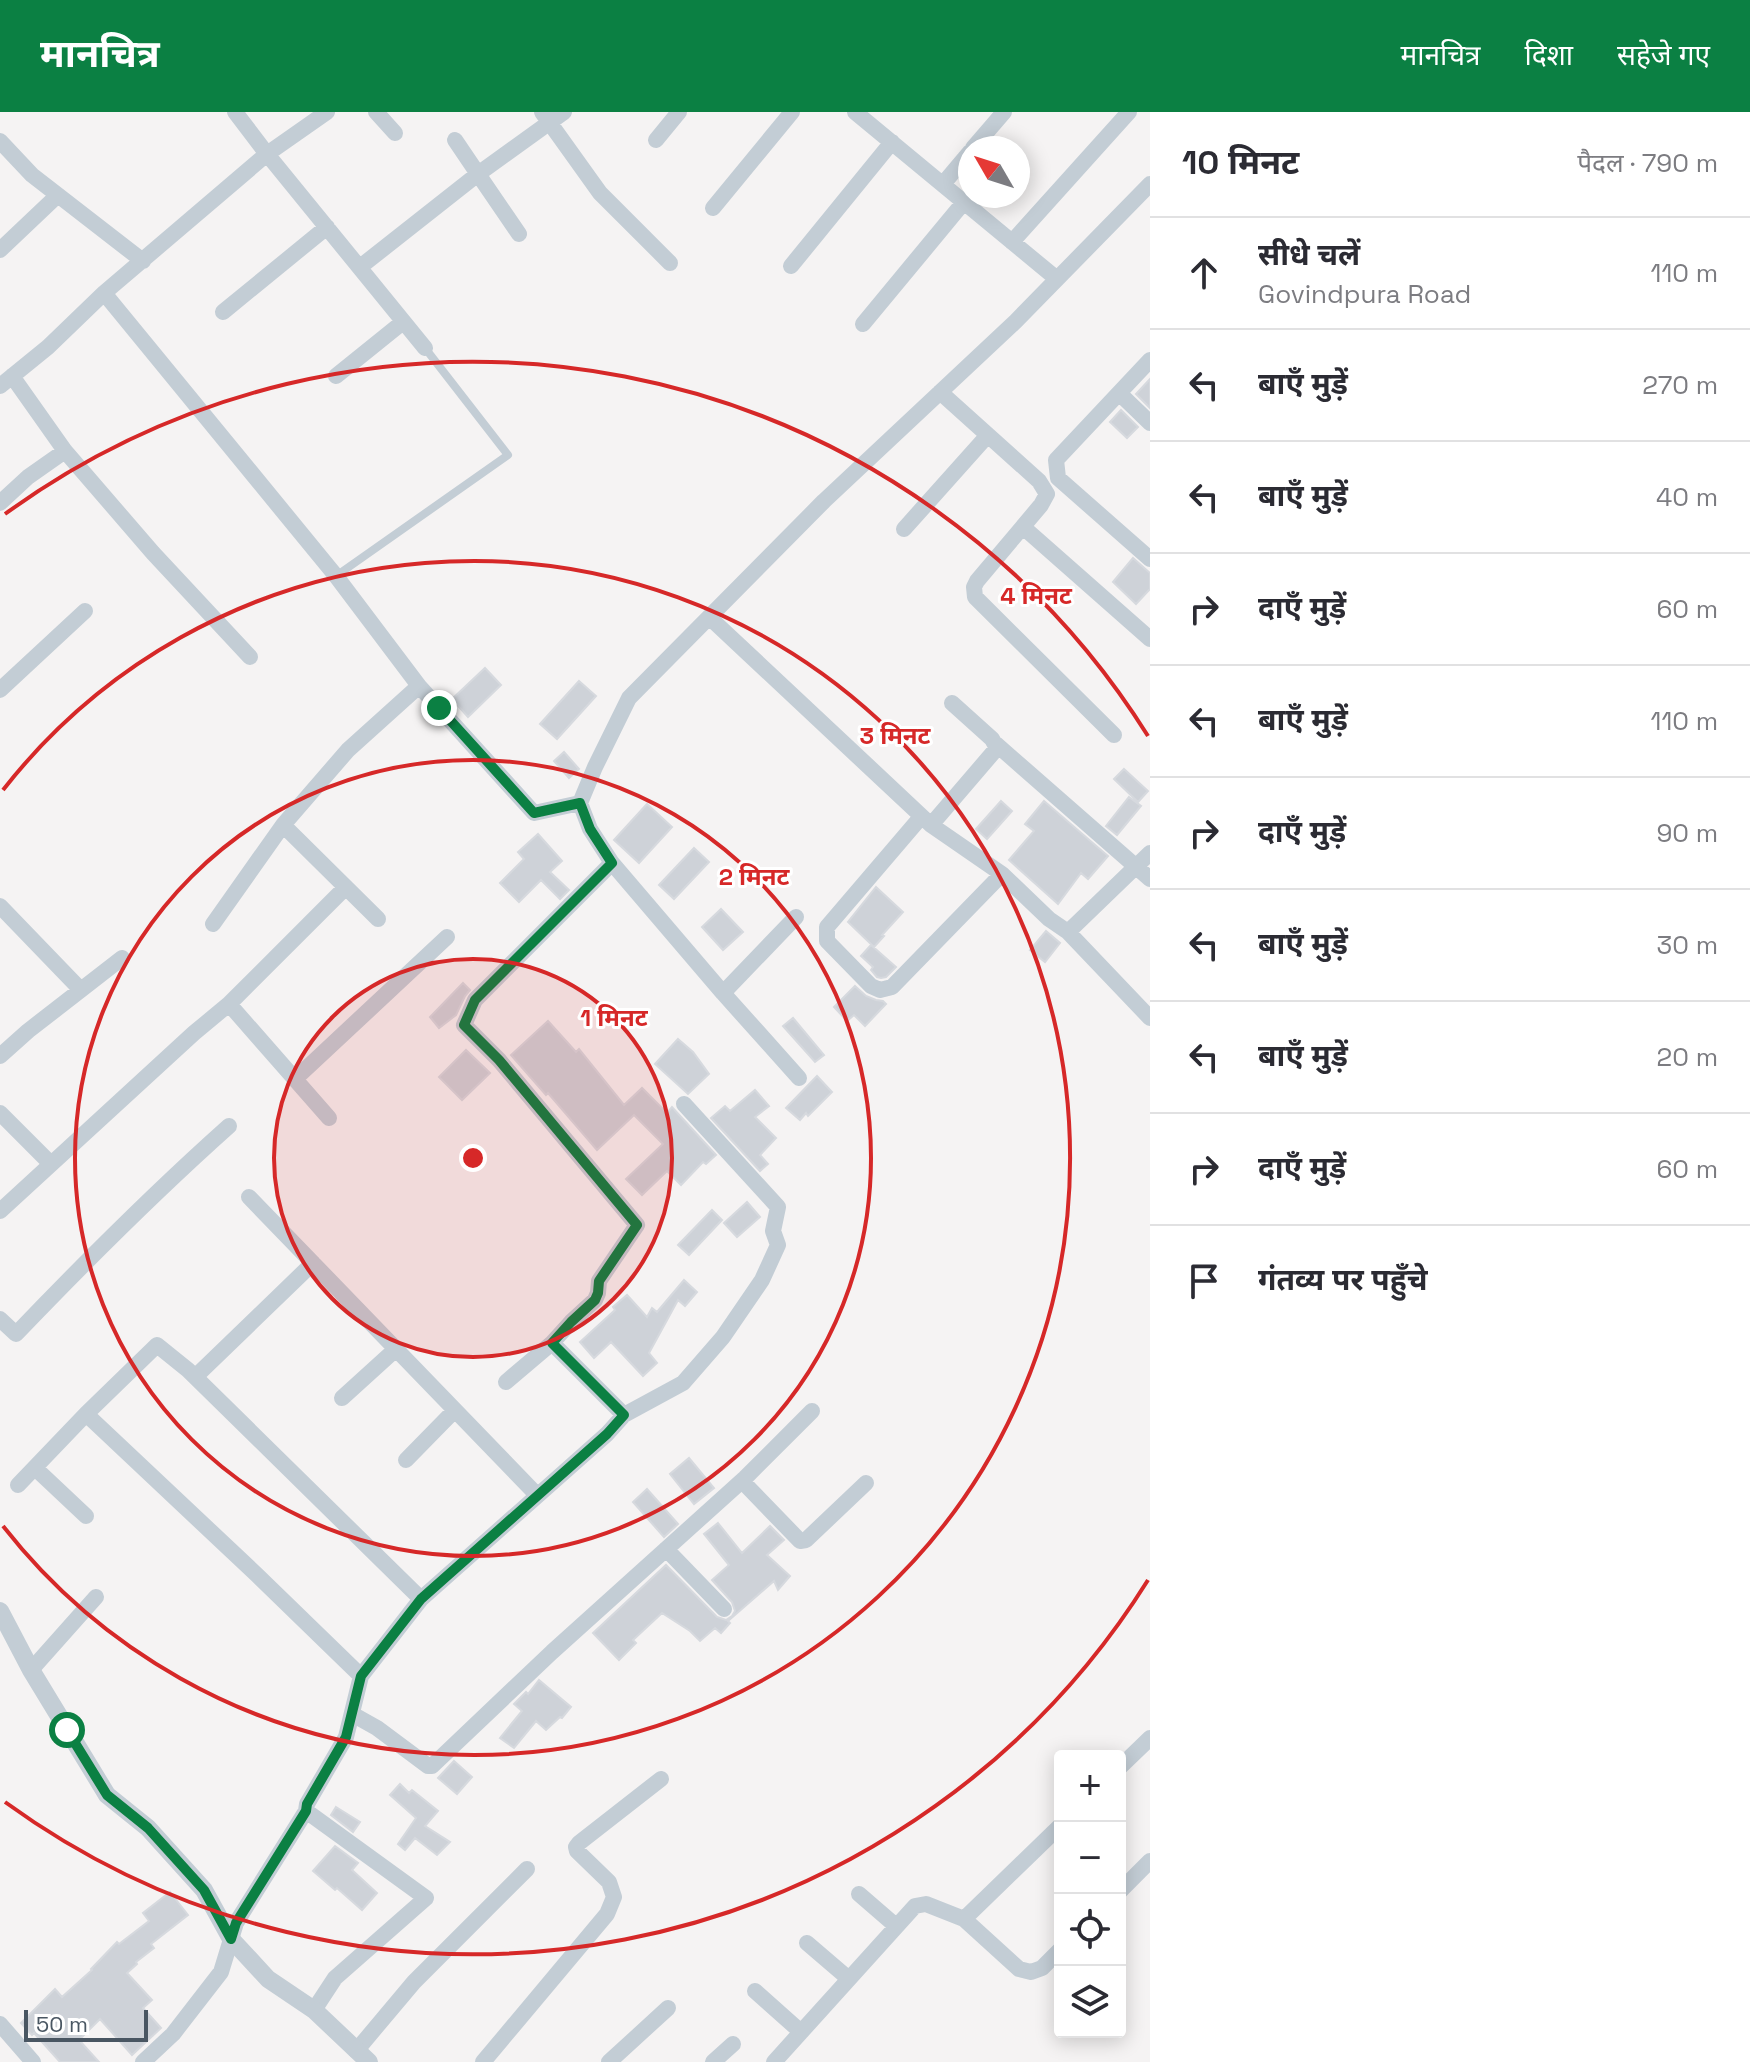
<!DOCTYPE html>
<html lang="hi">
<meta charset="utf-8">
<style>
:root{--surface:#fff;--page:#f2f2f3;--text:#2b2b33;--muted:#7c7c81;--line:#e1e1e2;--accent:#0b8043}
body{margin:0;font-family:"Space Grotesk","Noto Sans Devanagari",sans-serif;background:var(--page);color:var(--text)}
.controls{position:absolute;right:24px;bottom:24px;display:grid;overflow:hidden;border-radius:8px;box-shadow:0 4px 20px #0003}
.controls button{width:72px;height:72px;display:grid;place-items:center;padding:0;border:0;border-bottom:2px solid var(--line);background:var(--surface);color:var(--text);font:40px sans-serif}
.compass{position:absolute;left:958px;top:24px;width:72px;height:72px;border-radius:50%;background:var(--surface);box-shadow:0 4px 20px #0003;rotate:309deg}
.scale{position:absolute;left:24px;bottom:20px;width:124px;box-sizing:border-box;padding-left:8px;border:4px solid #495662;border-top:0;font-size:22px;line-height:28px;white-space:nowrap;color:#495662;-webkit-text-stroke:6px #fff;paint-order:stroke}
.stop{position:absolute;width:24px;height:24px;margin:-18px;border:6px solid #0b8043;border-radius:50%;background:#fff}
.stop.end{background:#0b8043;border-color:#fff;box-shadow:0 2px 8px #0008}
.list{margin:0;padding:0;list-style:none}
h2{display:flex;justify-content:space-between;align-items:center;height:104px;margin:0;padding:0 32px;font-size:34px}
h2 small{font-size:26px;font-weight:400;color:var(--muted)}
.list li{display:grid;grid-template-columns:52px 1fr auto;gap:24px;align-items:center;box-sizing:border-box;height:112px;padding:0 32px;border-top:2px solid var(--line)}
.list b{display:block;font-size:30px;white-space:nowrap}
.list p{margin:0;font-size:26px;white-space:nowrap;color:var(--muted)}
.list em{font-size:26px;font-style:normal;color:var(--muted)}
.icon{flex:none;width:44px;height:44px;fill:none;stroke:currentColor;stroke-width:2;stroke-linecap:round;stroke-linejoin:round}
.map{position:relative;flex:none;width:1150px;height:1950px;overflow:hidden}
header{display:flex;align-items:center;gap:48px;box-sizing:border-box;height:112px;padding:0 40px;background:var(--accent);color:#fff}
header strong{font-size:38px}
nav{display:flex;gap:44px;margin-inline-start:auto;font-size:28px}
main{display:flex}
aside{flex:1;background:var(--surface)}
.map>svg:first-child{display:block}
</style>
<header>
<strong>मानचित्र</strong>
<nav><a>मानचित्र</a><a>दिशा</a><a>सहेजे गए</a></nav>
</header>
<main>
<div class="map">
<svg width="1150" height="1950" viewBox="0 0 1150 1950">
<rect width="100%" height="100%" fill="#f5f3f3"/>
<!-- building -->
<path fill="#ced2d8" stroke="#d6d9de" stroke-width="2" d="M1150,267V296L1136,282Z
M1121,298L1138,315L1127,326L1110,310Z
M1133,446L1150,461V477L1136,492L1113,470Z
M485,556L501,573L468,605L452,587Z
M579,569L596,584L557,627L540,612Z
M564,640L579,657L569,666L554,649Z
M1124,657L1148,679L1138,690L1114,667Z
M1129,685L1141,694L1117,723L1106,714Z
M1001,689L1012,699L987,727L976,717Z
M1044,689L1108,744L1088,767L1081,761L1058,792L1009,748L1034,719L1025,712Z
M647,692L672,715L639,751L614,728Z
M538,722L562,749L550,760L569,778L560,787L541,768L519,790L500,771L524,747L518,740Z
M694,736L709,750L674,787L659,773Z
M876,775L903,800L882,823L884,824L874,835L848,810Z
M721,797L743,820L723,838L702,815Z
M1046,819L1060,831L1045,850L1030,838Z
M871,833L896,855L886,865L881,866L877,865L871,858L873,855L861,844Z
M463,871L470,878L465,884L456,903L439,916L430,905Z
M855,874L866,884L876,888L883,889L886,892L865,914L854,903L847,909L834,895Z
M793,906L824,943L815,950L783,914Z
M548,909L576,940L579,937L624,993L642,976L667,1001L672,995L716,1043L706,1052L703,1050L681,1073L667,1059L642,1083L626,1067L663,1032L634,1003L597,1038L548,981L546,983L511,943Z
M678,927L693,940L709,962L688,982L655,952Z
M466,938L490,961L462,988L439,965Z
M817,964L832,980L808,1004L806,1001L800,1008L786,996Z
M755,978L769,994L755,1005L776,1026L760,1043L768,1052L760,1059L711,1006L725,994L730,999Z
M747,1090L760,1105L737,1125L724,1111Z
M712,1098L722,1108L689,1143L678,1133Z
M684,1168L697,1180L685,1194L678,1188L649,1241L657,1251L643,1264L611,1230L594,1246L580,1230L615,1198L613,1195L627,1183L647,1205L652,1196L657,1200Z
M689,1346L714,1376L694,1392L670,1362Z
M647,1377L678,1412L664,1425L633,1390Z
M718,1411L742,1441L770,1414L784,1428L767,1443L790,1464L778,1478L774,1469L728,1509L730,1511L721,1521L715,1516L700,1529L690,1519L662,1501L633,1528L636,1531L619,1548L593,1521L666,1453L717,1505L726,1508L732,1504L735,1499L732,1490L712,1468L729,1453L704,1422Z
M539,1568L571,1595L562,1606L560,1605L546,1618L536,1609L514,1636L500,1626L522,1599L514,1592L526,1580L528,1582Z
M454,1649L472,1665L457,1682L438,1666Z
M400,1672L409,1681L412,1678L438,1699L425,1714L450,1730L437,1743L415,1726L405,1738L398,1732L416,1706L390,1683Z
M336,1695L360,1710L353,1720L331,1703Z
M335,1734L358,1751L352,1758L377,1781L362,1798L337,1776L335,1778L313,1759Z
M170,1780L188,1803L151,1832L154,1836L136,1850L137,1852L127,1861L152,1888L143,1896L161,1916L132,1943L100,1907L79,1928L99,1950H60L34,1921L32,1923L21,1911L55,1877L62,1885L92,1858L91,1857L117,1830L119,1832L149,1809L143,1801Z"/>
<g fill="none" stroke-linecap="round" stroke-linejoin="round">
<!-- service -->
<path stroke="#c3cdd5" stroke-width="8" d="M336,464L508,343L425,236"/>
<!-- minor -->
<path stroke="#c3cdd5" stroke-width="16" d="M235,0L267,42L327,0
M376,0L395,21
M542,0L600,81L670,151
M855,0L1057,167
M455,28L478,62L564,0
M656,28L679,0
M0,29L32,63L143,149
M973,36L1004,0
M943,72L970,40
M713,96L792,0
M1012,130L1129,0
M0,138L58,83
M791,154L892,30
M360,155L478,62L519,122
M104,181L336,464L419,574L534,701L580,691
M223,200L327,115
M863,212L964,90
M1150,248L1056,348L1058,366L1150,447
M12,264L65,339L153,441L250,545
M336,264L403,210
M0,274L48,235L104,181L267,42L425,236
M940,280L1039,369L1047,382L1041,393L977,469L974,475L975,485L1114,623
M1119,281L1150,311
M0,391L28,365L65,339
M1023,415L1150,527
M904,417L988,323
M709,505L931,713L1002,762L1049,807L1068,820L1150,906
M0,578L85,499
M996,632L1150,767
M921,705L827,815V829L871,874L880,878L892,875L1002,762
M931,713L997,636L992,627L952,591
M612,751L723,881L799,966
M0,794L81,878
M378,807L283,713L348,638L419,574
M213,812L283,713
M1068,820L1150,741
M723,881L796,805
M229,892L329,1006
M0,944L28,919L122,846
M295,967L447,825
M0,1001L51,1052
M249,1085L537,1383
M0,1099L194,921L229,892L345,776
M0,1207L16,1222C85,1150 155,1080 229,1014
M195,1265L313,1151
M506,1270L552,1231
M342,1286L396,1237
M86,1302L257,1463L361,1564
M624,1303L683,1271L723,1225L762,1168L778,1133L773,1119L778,1095L684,992
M406,1348L454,1299
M35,1356L86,1404
M742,1369L800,1429L806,1428L866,1371
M18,1373L86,1302L157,1233L188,1258L421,1487
M666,1437L724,1497
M31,1558L96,1485
M352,1602L377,1616L428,1654H432L552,1540L745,1366L812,1299
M1120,1655L1150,1626
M306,1699L426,1786L335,1866L314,1898
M1120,1779L1150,1749
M859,1782L896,1814
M964,1807L1060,1714
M807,1831L849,1867
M755,1879L801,1920
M0,1912L33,1950
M356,1939L414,1870L527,1757
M143,1950L173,1922L221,1860L236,1811L306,1699L307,1692L346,1625L361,1564L421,1487L607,1322L624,1303L552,1231L571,1210L595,1188L598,1181L599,1169L637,1113L499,948L464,913L475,888L612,751L590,717L580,691L595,655L629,586L824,389L1016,209L1150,72
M483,1950L607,1802L614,1785L609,1770L577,1739L576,1735L579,1731L661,1667
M609,1950L668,1896
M713,1950L733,1932
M774,1950L915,1794L926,1792L964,1807L1019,1857L1031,1860L1042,1856L1060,1838"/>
<!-- tertiary -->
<path stroke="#c3cdd5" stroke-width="18" d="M0,1499L31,1558L107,1683L148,1716L204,1778L231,1827L268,1867L314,1898L369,1950"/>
</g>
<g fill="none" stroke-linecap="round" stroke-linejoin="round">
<!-- route -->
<path stroke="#0b8043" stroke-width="10" d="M67,1618L107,1683L148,1716L204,1778L231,1827L236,1811L306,1699L307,1692L346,1625L361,1564L421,1487L607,1322L624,1303L552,1231L571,1210L595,1188L598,1181L599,1169L637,1113L499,948L464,913L475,888L612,751L590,717L580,691L534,701L439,596"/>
</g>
<!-- distance rings -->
<circle cx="473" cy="1046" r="199" fill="#d62828" fill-opacity=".12"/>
<g fill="none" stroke="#d62828" stroke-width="4">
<circle cx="473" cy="1046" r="199"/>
<circle cx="473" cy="1046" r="398"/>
<path d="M3 678A597 597 0 1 1 3 1414"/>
<path d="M1148 1468A796 796 0 0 1 5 1690M5 402A796 796 0 0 1 1148 624"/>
</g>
<circle cx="473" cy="1046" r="12" fill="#d62828" stroke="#fff" stroke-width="4"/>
<g font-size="24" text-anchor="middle" font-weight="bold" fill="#d62828" stroke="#fff" stroke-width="6" stroke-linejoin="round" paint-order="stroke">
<text x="1036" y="492">4 मिनट</text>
<text x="895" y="632">3 मिनट</text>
<text x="754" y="773">2 मिनट</text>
<text x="614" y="914">1 मिनट</text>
</g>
</svg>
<div class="controls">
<button>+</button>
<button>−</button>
<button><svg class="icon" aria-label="locate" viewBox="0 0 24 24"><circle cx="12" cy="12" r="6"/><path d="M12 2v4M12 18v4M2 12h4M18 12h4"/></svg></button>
<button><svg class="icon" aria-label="layers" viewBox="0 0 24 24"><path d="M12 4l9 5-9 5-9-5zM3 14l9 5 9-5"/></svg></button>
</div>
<svg class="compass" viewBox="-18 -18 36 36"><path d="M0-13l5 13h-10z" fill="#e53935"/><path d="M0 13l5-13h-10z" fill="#7c7c81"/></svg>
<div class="scale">50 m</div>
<div class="stop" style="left:67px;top:1618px"></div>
<div class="stop end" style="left:439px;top:596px"></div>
</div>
<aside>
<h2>10 मिनट<small>पैदल · 790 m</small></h2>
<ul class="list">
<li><svg class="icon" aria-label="ahead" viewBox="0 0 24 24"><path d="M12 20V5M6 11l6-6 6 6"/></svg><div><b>सीधे चलें</b><p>Govindpura Road</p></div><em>110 m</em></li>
<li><svg class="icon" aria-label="left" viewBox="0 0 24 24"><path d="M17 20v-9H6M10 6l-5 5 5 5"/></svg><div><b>बाएँ मुड़ें</b></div><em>270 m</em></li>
<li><svg class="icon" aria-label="left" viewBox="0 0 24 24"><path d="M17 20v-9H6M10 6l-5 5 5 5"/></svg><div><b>बाएँ मुड़ें</b></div><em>40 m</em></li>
<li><svg class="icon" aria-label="right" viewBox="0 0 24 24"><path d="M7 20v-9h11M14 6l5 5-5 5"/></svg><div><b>दाएँ मुड़ें</b></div><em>60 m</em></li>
<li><svg class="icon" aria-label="left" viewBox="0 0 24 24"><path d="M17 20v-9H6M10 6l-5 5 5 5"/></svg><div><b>बाएँ मुड़ें</b></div><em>110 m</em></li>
<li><svg class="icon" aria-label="right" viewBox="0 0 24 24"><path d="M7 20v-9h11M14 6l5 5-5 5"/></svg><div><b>दाएँ मुड़ें</b></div><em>90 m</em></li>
<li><svg class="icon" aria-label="left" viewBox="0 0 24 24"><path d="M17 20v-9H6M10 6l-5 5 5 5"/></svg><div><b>बाएँ मुड़ें</b></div><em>30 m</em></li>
<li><svg class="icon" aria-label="left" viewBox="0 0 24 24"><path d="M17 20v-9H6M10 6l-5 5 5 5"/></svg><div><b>बाएँ मुड़ें</b></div><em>20 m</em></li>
<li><svg class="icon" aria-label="right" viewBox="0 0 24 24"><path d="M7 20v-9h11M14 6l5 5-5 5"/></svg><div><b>दाएँ मुड़ें</b></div><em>60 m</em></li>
<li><svg class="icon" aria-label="arrive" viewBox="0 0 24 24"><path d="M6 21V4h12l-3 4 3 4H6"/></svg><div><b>गंतव्य पर पहुँचे</b></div></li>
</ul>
</aside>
</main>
